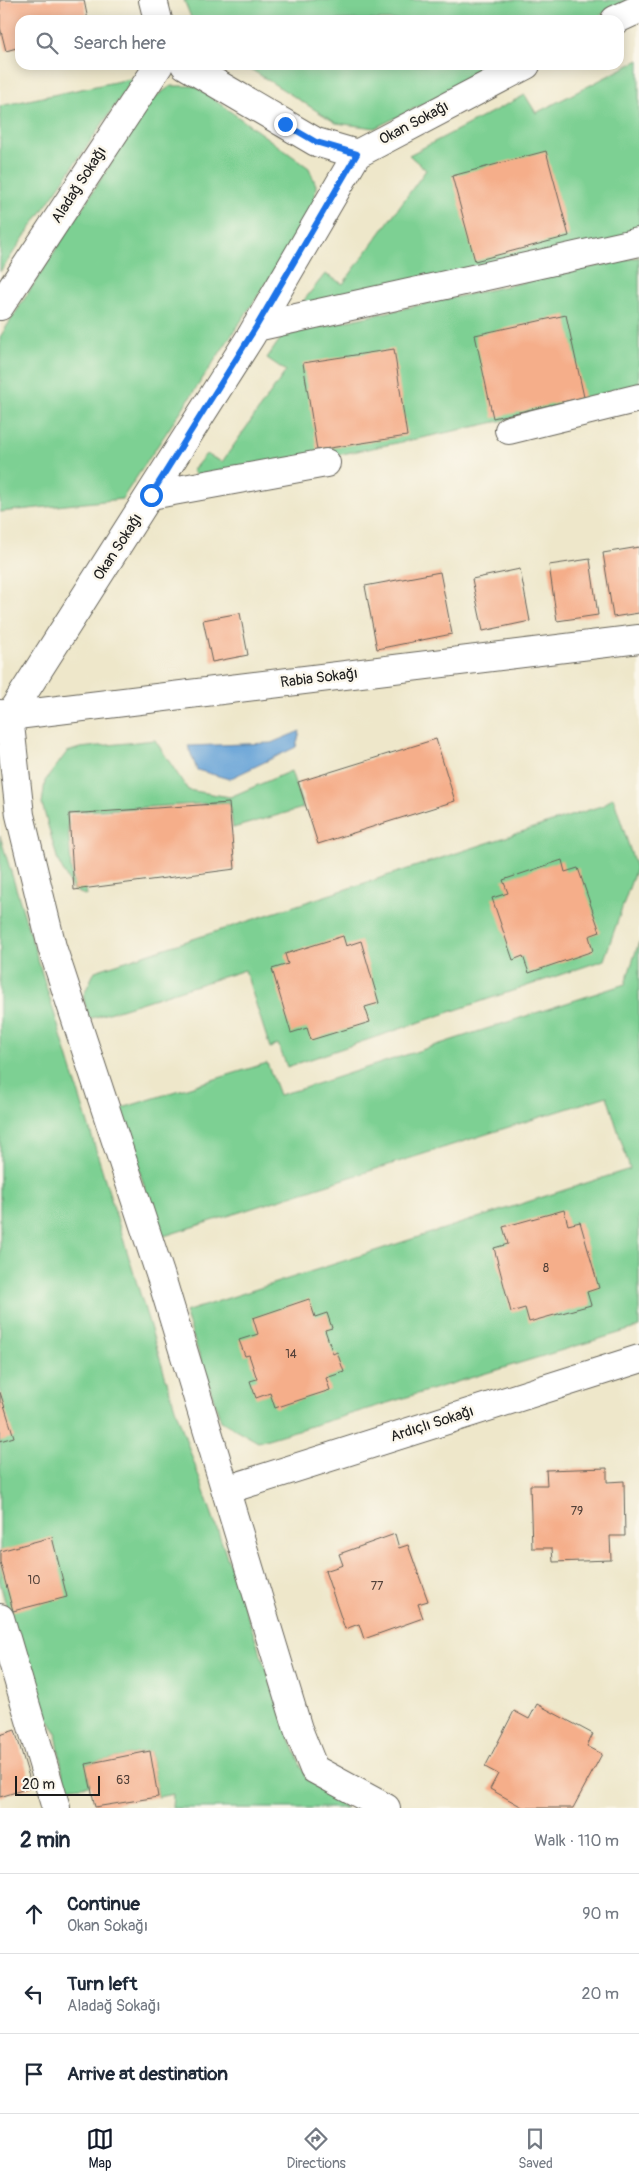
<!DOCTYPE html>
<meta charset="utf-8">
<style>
:root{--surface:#fff;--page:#f6f6f7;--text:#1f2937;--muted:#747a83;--line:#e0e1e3;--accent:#111827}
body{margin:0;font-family:Pangolin,sans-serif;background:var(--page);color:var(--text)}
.scale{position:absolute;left:15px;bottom:12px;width:85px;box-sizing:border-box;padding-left:5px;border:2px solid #1c1c1c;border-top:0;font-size:14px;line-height:18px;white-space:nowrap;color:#1c1c1c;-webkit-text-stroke:4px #fbf7ec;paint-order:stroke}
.stop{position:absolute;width:15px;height:15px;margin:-11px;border:4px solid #1a73e8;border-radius:50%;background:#fff}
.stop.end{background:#1a73e8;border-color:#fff;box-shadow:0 1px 5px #0008}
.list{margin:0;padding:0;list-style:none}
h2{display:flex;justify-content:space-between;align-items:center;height:65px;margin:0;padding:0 20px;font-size:21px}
h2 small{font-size:16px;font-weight:400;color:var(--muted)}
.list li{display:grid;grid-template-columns:32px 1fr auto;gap:15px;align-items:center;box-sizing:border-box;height:80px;padding:0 20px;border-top:1px solid var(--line)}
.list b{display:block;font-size:19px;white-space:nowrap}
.list p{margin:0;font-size:16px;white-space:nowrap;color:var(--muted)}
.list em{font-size:16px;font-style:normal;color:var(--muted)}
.icon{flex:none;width:28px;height:28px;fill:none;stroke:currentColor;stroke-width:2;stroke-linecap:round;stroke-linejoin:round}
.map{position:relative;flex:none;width:639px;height:1808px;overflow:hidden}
.search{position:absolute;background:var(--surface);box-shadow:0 2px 12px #0003;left:15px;right:15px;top:15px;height:55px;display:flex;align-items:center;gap:12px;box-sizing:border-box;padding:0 18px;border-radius:15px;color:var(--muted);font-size:19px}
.sheet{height:305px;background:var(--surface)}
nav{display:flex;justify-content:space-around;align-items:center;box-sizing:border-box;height:70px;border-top:1px solid var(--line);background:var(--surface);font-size:14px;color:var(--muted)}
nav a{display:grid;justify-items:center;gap:2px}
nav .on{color:var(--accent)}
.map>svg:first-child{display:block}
</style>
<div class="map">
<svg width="639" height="1808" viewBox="0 0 639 1808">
<rect width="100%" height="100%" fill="#fbf7ec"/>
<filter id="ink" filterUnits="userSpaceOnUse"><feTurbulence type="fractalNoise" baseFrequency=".02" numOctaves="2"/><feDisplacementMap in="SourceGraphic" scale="10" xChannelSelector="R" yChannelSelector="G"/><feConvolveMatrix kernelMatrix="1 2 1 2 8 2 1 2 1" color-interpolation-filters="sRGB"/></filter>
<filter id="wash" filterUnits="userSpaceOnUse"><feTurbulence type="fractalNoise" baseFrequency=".0096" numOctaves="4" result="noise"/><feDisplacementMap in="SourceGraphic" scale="20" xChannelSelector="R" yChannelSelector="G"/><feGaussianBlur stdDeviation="1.12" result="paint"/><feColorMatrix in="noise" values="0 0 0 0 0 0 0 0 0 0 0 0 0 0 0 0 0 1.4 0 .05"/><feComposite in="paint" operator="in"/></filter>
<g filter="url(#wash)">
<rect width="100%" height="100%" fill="#eee7ca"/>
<!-- green -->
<path fill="#7dd093" stroke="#4c7658" d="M184,0H631L591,20H192Z
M639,60V242L288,320L325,274L343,284L426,170L409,155L525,95L536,113Z
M244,65H502L375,128L336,123Z
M134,78L0,272V106Z
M171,86H195L309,168L316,185L314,212L122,499L0,512V337L152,99Z
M639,257V389C494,424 350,454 203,480L192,471L206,454L222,462L286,371L267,358L283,335Z
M155,740L188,790L230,797L291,771L303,808L233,828L229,802L67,812L72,882L85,881L87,896L73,890L58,861L42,804L45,781L67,752L80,748Z
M613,797L636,868L604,960L287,1067L278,1044L270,1048L245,970L89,1019L83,996L95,971L604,805Z
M0,836L175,1408L292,1744L306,1778L346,1808H172L173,1794L158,1797L150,1751L87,1764L90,1785L65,1788L56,1733L40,1704L13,1631L0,1583Z
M639,942V1327L258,1442L221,1421L185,1312L630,1169L607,1096L161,1237L119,1109L267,1063L279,1095L304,1088L625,984Z"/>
<!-- water -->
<path fill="#65a2d7" stroke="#405f7a" d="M300,731L296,747L229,779L197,770L188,746L271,743Z"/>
<g id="blocks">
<!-- building -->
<path fill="#f5ae8a" d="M0,0H84L88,20H20V47L6,51L0,27Z
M546,151L569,236L475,261L452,176Z
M566,315L584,397L493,418L475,335Z
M394,349L407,436L317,450L303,363Z
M639,547V613L613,617L603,553Z
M590,559L598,615L557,621L549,565Z
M520,569L530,621L483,631L472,579Z
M440,572L452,634L377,649L365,586Z
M240,613L248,655L212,662L203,620Z
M436,739L455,801L318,844L298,782Z
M229,803L235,869L74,890L69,814Z
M562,860L565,872L578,868L600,932L589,936L593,951L529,973L523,956L513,960L492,898L508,893L503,880Z
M343,936L346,946L361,941L379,1003L365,1007L370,1022L311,1040L307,1028L291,1033L272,969L288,964L285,954Z
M564,1210L568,1225L580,1222L599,1288L587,1292L591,1305L529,1322L525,1308L511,1312L494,1248L508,1244L503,1227Z
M309,1299L315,1317L327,1313L332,1328L325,1330L333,1354L337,1352L344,1372L326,1378L330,1390L275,1408L270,1393L256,1398L250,1381L257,1379L249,1355L245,1356L239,1340L258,1334L253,1318Z
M0,1392L14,1437L0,1441Z
M607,1468V1482L624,1481L625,1536H610L611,1560L553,1562L552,1548H532L530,1485H547L546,1470Z
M395,1534L399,1548L408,1545L428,1601L418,1604L423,1618L364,1639L359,1624L345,1629L325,1571L343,1565L339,1554Z
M52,1537L67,1597L13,1611L0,1562V1551Z
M537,1704L593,1734L587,1746L602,1754L573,1808H524L490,1789L498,1774L485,1767L514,1711L529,1719Z
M15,1730L32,1787L0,1797V1735Z
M150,1751L158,1797L95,1807L86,1764Z"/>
</g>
</g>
<g filter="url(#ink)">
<use href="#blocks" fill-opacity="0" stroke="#666359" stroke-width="1"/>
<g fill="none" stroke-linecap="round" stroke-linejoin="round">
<defs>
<path id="minor" d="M153,0L158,20
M615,20L639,9
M185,65L316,142L357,154
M0,306L159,65
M256,327L639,242
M509,430L639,398
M151,495L326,463
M0,714L9,716L639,639
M226,1490L639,1359
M0,1618L56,1808
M386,1808L314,1769L298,1729L161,1277L52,947L20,815L9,716L251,336L357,154L526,65"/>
</defs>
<!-- minor casing -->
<use href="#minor" stroke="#666359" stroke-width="30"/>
<!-- minor -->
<use href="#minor" stroke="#fff" stroke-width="28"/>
</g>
</g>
<g fill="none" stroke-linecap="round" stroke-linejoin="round" filter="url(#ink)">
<!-- route -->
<path stroke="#1a73e8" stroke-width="6" d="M151,495L256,327L357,154L316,142L285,124"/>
</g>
<g text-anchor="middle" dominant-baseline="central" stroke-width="5" stroke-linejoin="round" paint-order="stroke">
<!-- number labels -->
<g font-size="12" fill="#524038">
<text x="546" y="1268">8</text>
<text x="291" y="1354">14</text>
<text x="577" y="1511">79</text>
<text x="34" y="1580">10</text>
<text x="377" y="1586">77</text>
<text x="123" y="1780">63</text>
</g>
<!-- street labels -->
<g font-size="15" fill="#1c1c1c" stroke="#fbf7ec">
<text transform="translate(414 123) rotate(-28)">Okan Sokağı</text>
<text transform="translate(79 185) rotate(-57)">Aladağ Sokağı</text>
<text transform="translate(118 547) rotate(-57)">Okan Sokağı</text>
<text transform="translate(319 678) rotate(-7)">Rabia Sokağı</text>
<text transform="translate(432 1424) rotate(-18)">Ardıçlı Sokağı</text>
</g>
</g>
</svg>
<div class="scale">20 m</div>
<div class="stop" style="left:151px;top:495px"></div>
<div class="stop end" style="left:285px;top:124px"></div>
<div class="search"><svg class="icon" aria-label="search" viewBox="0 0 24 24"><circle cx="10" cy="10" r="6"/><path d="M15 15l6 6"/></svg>Search here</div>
</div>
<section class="sheet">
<h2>2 min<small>Walk · 110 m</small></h2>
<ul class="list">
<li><svg class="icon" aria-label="ahead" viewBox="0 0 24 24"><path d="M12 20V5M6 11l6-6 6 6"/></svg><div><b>Continue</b><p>Okan Sokağı</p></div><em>90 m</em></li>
<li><svg class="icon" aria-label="left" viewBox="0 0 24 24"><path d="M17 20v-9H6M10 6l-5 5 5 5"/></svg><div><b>Turn left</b><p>Aladağ Sokağı</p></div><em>20 m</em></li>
<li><svg class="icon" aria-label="arrive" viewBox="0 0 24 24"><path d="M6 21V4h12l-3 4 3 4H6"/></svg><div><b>Arrive at destination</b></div></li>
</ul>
</section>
<nav>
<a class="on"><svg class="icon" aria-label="map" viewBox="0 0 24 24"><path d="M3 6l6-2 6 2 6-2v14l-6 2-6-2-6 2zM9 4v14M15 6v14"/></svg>Map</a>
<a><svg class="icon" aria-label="directions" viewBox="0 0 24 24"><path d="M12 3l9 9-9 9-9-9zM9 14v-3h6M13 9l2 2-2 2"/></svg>Directions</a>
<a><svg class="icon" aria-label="saved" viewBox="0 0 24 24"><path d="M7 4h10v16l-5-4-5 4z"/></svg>Saved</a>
</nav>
